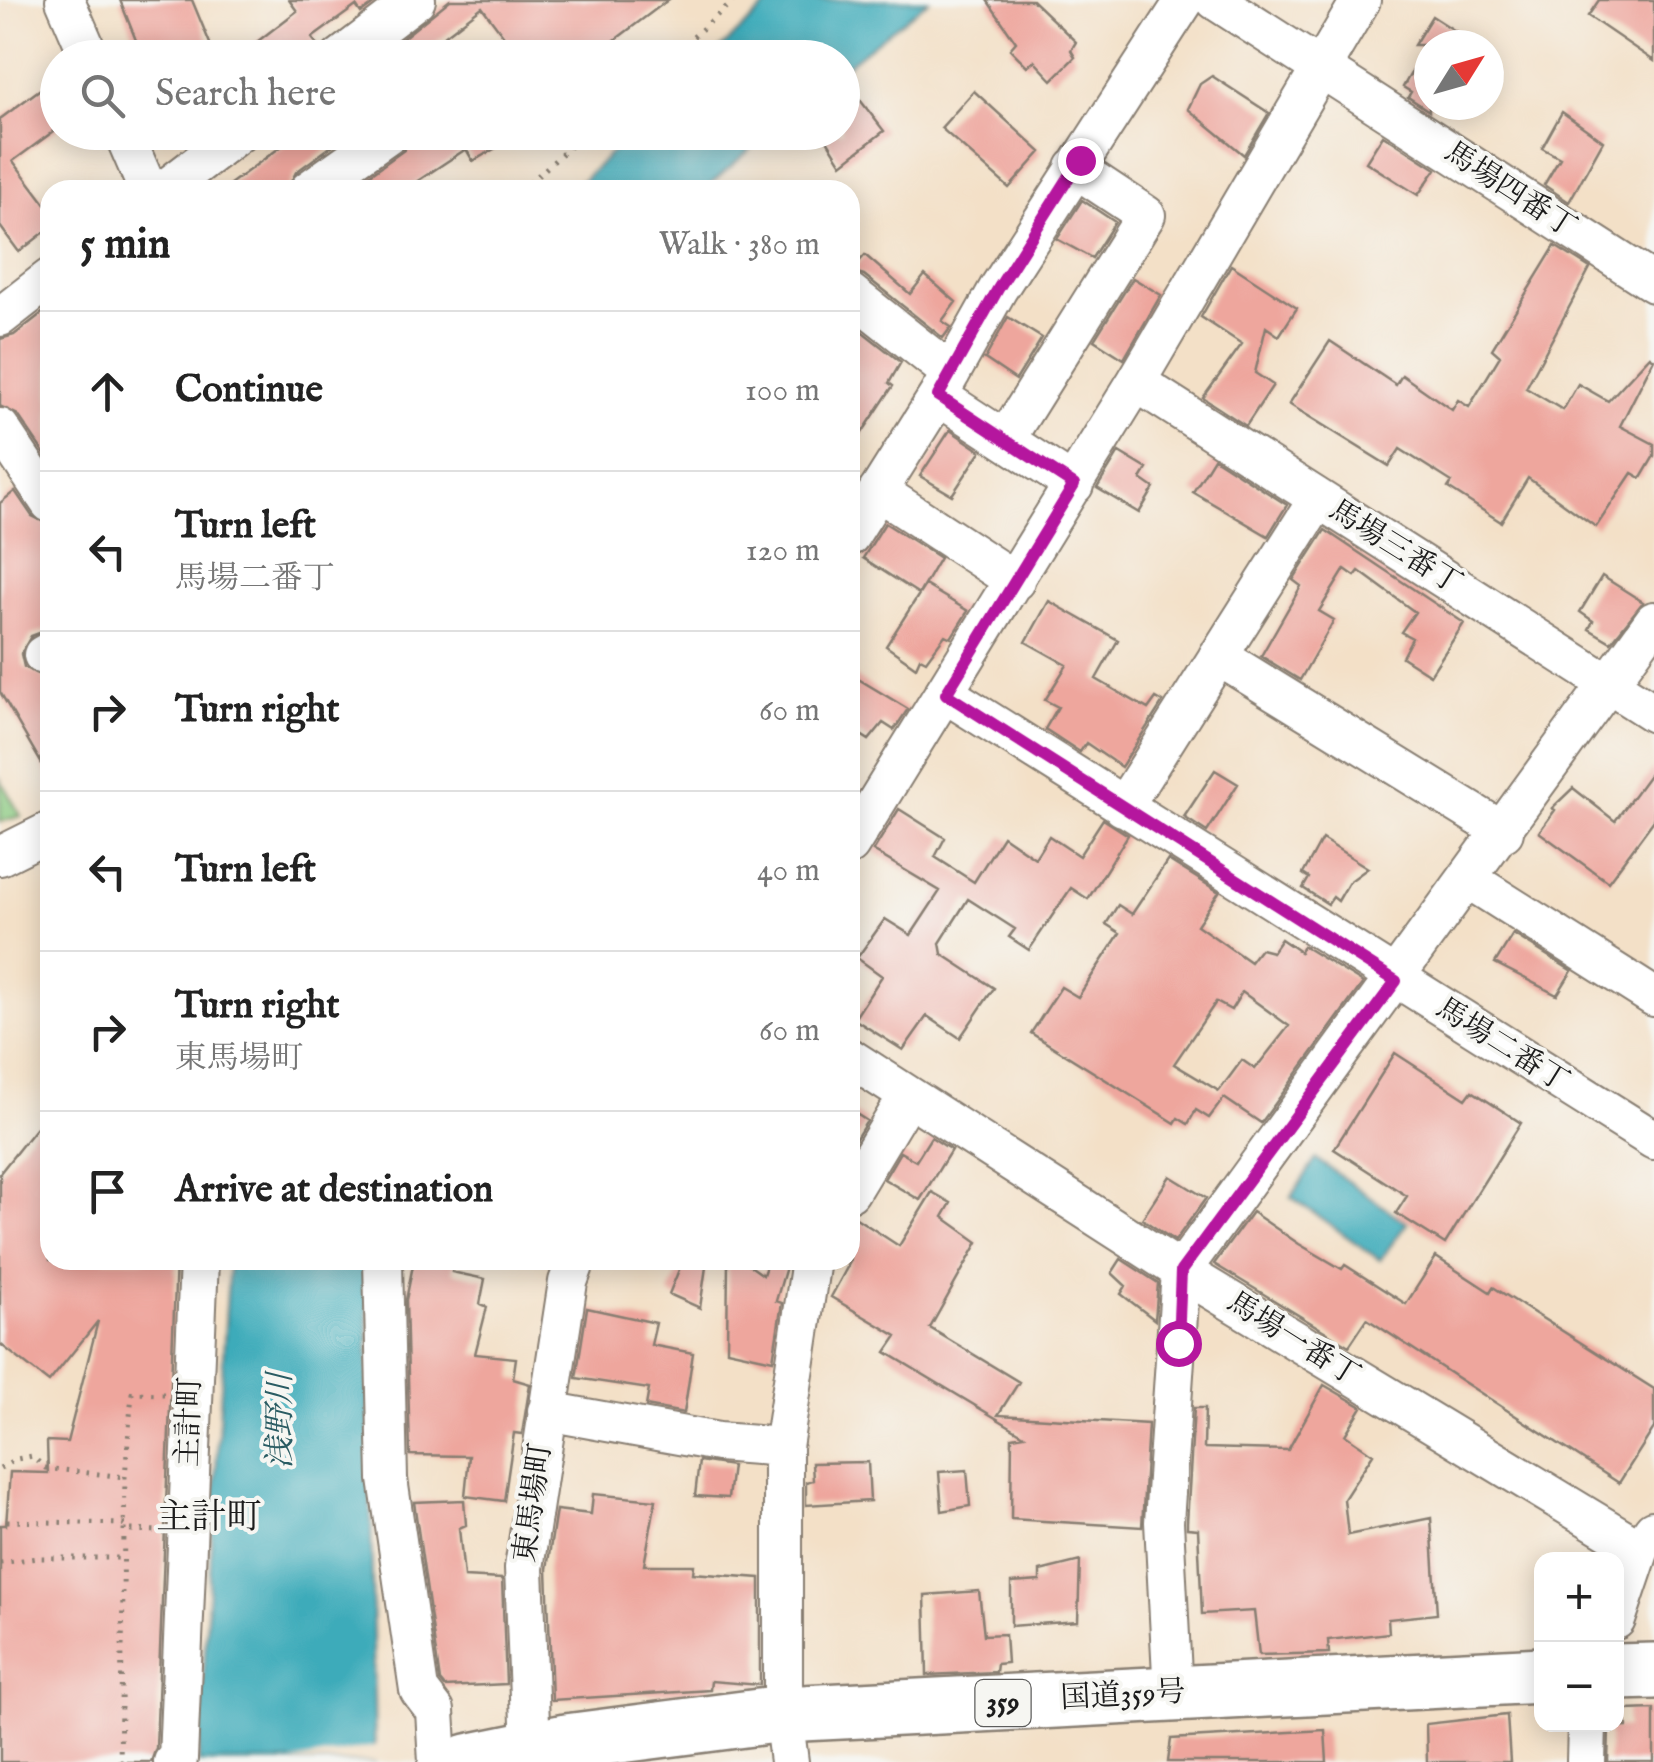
<!DOCTYPE html>
<meta charset="utf-8">
<style>
:root{--surface:#fff;--page:#f6f6f6;--text:#222;--muted:#767676;--line:#e0e0e0}
body{margin:0;font-family:"IM FELL English","Noto Serif JP",serif;background:var(--page);color:var(--text)}
.controls{position:absolute;right:30px;bottom:30px;display:grid;overflow:hidden;border-radius:20px;box-shadow:0 5px 25px #0003}
.controls button{width:90px;height:90px;display:grid;place-items:center;padding:0;border:0;border-bottom:2px solid var(--line);background:var(--surface);color:var(--text);font:50px sans-serif}
.compass{position:absolute;left:1414px;top:30px;width:90px;height:90px;border-radius:50%;background:var(--surface);box-shadow:0 5px 25px #0003;rotate:53deg}
.stop{position:absolute;width:30px;height:30px;margin:-22px;border:8px solid #b5179e;border-radius:50%;background:#fff}
.stop.end{background:#b5179e;border-color:#fff;box-shadow:0 2px 10px #0008}
.list{margin:0;padding:0;list-style:none}
h2{display:flex;justify-content:space-between;align-items:center;height:130px;margin:0;padding:0 40px;font-size:42px}
h2 small{font-size:32px;font-weight:400;color:var(--muted)}
.list li{display:grid;grid-template-columns:65px 1fr auto;gap:30px;align-items:center;box-sizing:border-box;height:160px;padding:0 40px;border-top:2px solid var(--line)}
.list b{display:block;font-size:38px;white-space:nowrap}
.list p{margin:0;font-size:32px;white-space:nowrap;color:var(--muted)}
.list em{font-size:32px;font-style:normal;color:var(--muted)}
.icon{flex:none;width:55px;height:55px;fill:none;stroke:currentColor;stroke-width:2;stroke-linecap:round;stroke-linejoin:round}
.map{position:relative;flex:none;width:1654px;height:1762px;overflow:hidden}
.search{position:absolute;background:var(--surface);box-shadow:0 5px 25px #0003;left:40px;top:40px;width:820px;height:110px;display:flex;align-items:center;gap:25px;box-sizing:border-box;padding:0 35px;border-radius:55px;color:var(--muted);font-size:38px}
.panel{position:absolute;background:var(--surface);box-shadow:0 5px 25px #0003;left:40px;top:180px;width:820px;height:1090px;border-radius:30px}
.map>svg:first-child{display:block}
</style>
<div class="map">
<svg width="1654" height="1762" viewBox="0 0 1654 1762">
<rect width="100%" height="100%" fill="#f6f6f2"/>
<filter id="ink" filterUnits="userSpaceOnUse"><feTurbulence type="fractalNoise" baseFrequency=".01" numOctaves="2"/><feDisplacementMap in="SourceGraphic" scale="20" xChannelSelector="R" yChannelSelector="G"/><feConvolveMatrix kernelMatrix="1 2 1 2 8 2 1 2 1" color-interpolation-filters="sRGB"/></filter>
<filter id="wash" filterUnits="userSpaceOnUse"><feTurbulence type="fractalNoise" baseFrequency=".0048" numOctaves="4" result="noise"/><feDisplacementMap in="SourceGraphic" scale="40" xChannelSelector="R" yChannelSelector="G"/><feGaussianBlur stdDeviation="2.25" result="paint"/><feColorMatrix in="noise" values="0 0 0 0 0 0 0 0 0 0 0 0 0 0 0 0 0 1.4 0 .05"/><feComposite in="paint" operator="in"/></filter>
<g filter="url(#wash)">
<rect width="100%" height="100%" fill="#f3e0c7"/>
<!-- green -->
<path fill="#8ac980" stroke="#53724e" stroke-width="2.5" d="M0,779L21,816L0,822Z"/>
<!-- water -->
<path fill="#3cabba" stroke="#2c646b" stroke-width="2.5" d="M773,0H929L843,68L842,58L712,57Z
M633,132H769V133L704,190H572Z
M1316,1159L1407,1223L1380,1260L1291,1197Z
M229,1260H367L375,1762H198Z"/>
<!-- pier -->
<path fill="#f3e0c7" d="M380,1745V1762H291Z"/>
<g id="blocks">
<!-- building -->
<path fill="#eea69d" fill-rule="evenodd" d="M120,0H192L211,46L187,58H143Z
M289,0H379L361,13L356,6L312,38L320,48L318,58H236L297,11Z
M450,0H668L591,58H520L482,7L422,53L426,58H378Z
M987,0H1032L1076,42L1071,50L1075,57L1052,80L1034,61L1027,66L1010,49L1016,42Z
M1599,0H1654V61L1588,16Z
M1432,16L1477,45H1429V111L1408,97L1411,92L1403,87L1427,45H1414Z
M58,76V128L13,161L50,210V228L19,252L0,226V119Z
M1212,76L1269,113L1244,155L1188,109L1200,84Z
M974,91L1041,152L1009,188L941,128Z
M857,96L884,131L842,164L822,132H842V107Z
M1562,112L1603,141L1569,202L1544,185L1560,158L1542,148Z
M301,132H351L296,172L287,190H222Z
M413,132H492L496,148L473,161L466,149L404,190H372L365,178L404,150Z
M1383,135L1436,169L1418,195L1366,162Z
M1082,200L1115,222L1092,258L1057,239Z
M1555,246L1590,268L1526,388L1563,410L1578,384L1608,401L1650,356L1654,359L1620,426L1654,444V456L1641,478L1632,473L1596,527L1528,478L1501,522L1448,488L1452,482L1400,449L1389,466L1289,404L1330,341L1396,385L1402,375L1452,410L1458,400L1469,407L1500,356L1492,349Z
M865,255L910,294L925,275L956,302L942,321L951,327L943,338L864,275L851,271Z
M1231,265L1297,308L1279,336L1266,327L1255,373L1273,385L1246,426L1203,398L1242,344L1201,317Z
M1133,278L1161,295L1124,359L1094,340Z
M50,307V462L18,415L0,406V339L14,335Z
M1008,317L1042,338L1016,380L985,359Z
M850,322L901,362L889,383L893,386L850,451Z
M950,430L981,451L952,495L920,476Z
M1119,452L1147,469L1141,479L1154,488L1139,513L1097,488Z
M1214,458L1287,505L1268,536L1193,492Z
M15,491L32,516L50,525V629L31,636L21,654L24,667L44,677L50,690V778L0,692V503Z
M885,523L940,558L919,594L863,558Z
M1325,530L1464,623L1430,675L1402,657L1412,638L1401,632L1415,612L1359,571L1355,576L1345,569L1319,611L1334,620L1300,680L1261,656L1301,586L1293,580Z
M1602,576L1643,602L1611,642L1589,629L1593,621L1580,612Z
M925,585L968,611L951,638L945,635L926,661L920,658L916,667L886,646Z
M1049,601L1118,640L1096,679L1148,709L1156,698L1163,702L1121,767L1086,743L1080,752L1045,729L1058,707L1045,700L1067,665L1026,642Z
M850,674L908,709L894,730L883,723L869,740L850,728Z
M1654,768V820L1608,882L1539,832L1555,810L1552,808L1573,788L1615,821Z
M1215,770L1238,784L1207,832L1184,817Z
M899,809L945,838L935,857L974,882L1003,836L1035,858L1049,836L1079,856L1103,819L1128,835L1088,899L1071,888L1029,950L1009,937L1015,929L968,899L940,943L942,954L994,988L960,1038L927,1016L903,1050L854,1019L882,976L857,958L885,919L911,935L940,891L873,851Z
M1322,839L1368,868L1349,882L1338,901L1333,897L1328,904L1303,888L1309,878L1303,874Z
M1168,860L1219,892L1197,925L1250,962L1260,949L1272,952L1281,939L1300,952L1303,946L1363,983L1261,1123L1224,1098L1209,1118L1196,1110L1188,1124L1178,1118L1175,1123L1031,1033L1061,987L1078,997L1120,933L1106,924L1118,905L1132,914ZM1242,992L1289,1026L1255,1069L1242,1060L1219,1091L1174,1064L1216,1002L1231,1010Z
M1513,934L1572,971L1557,995L1495,963Z
M1395,1053L1466,1099L1472,1091L1521,1123L1445,1244L1396,1213L1407,1196L1334,1149Z
M50,1110V1260H176L156,1748L151,1762H0V1525H6L10,1472L48,1473L47,1441L67,1442L98,1321L49,1382L0,1344V1173Z
M850,1110L867,1121L850,1148Z
M931,1137L951,1150L920,1200L884,1179L900,1152L916,1161Z
M1170,1176L1206,1198L1175,1241L1142,1219Z
M932,1192L951,1203L943,1217L978,1242L930,1328L1019,1382L998,1415L1148,1424L1142,1527L1011,1519L1012,1437L1024,1435L886,1352L897,1336L831,1297L850,1262V1214L899,1246Z
M1252,1212L1299,1244L1342,1269L1345,1265L1406,1304L1436,1257L1490,1292L1493,1287L1654,1389V1428L1619,1483L1367,1319L1349,1346L1214,1264Z
M1121,1259L1158,1283L1155,1320L1121,1294L1126,1286L1112,1273Z
M414,1260H455L452,1272L485,1279L480,1304L487,1307L475,1354L516,1358L513,1379L530,1384L522,1434L514,1433L504,1501L465,1496L469,1456L410,1455L406,1300Z
M683,1260H707L700,1308L669,1294Z
M728,1260H742L763,1275L768,1260H788L776,1301L782,1303L773,1360L727,1350Z
M587,1308L656,1323L651,1345L693,1353L684,1413L646,1406L649,1389L576,1378Z
M1324,1385L1362,1407L1345,1435L1373,1454L1344,1499L1348,1535L1431,1518L1437,1614L1388,1619L1389,1633L1328,1640L1329,1653L1259,1655L1254,1611L1202,1614L1198,1529L1187,1528V1522L1194,1408H1205L1204,1448L1288,1450Z
M699,1461L732,1466L728,1498L695,1496Z
M868,1462L870,1501L806,1505V1482L813,1480L812,1463Z
M967,1470L970,1506L942,1511L939,1472Z
M593,1494L656,1500L644,1565H694L693,1573L760,1578V1685L711,1681L710,1690L552,1700L547,1569L556,1510L591,1514Z
M464,1500L466,1525L459,1528L464,1577L502,1579L506,1684L445,1687L440,1681L414,1502Z
M1080,1561L1078,1621L1011,1626V1583L1040,1581V1571Z
M979,1591L984,1635L1005,1634L1007,1663L997,1664L996,1672L927,1675L925,1595Z
M1654,1709V1762H1608L1609,1728L1627,1727L1626,1710Z
M1507,1715L1510,1762H1427L1426,1724Z
M1325,1730L1327,1762H1168L1171,1739Z"/>
</g>
</g>
<g filter="url(#ink)">
<use href="#blocks" fill-opacity="0" stroke="#887e72" stroke-width="2.5"/>
<g fill="none" stroke-linecap="round" stroke-linejoin="round">
<defs>
<path id="minor" d="M65,0L90,58
M1215,0L1654,283
M340,58L416,0
M123,132L148,190
M164,190L240,132
M309,190L391,132
M850,293L951,373
M0,317L50,278
M1136,382L1654,713
M938,396L1074,485
M0,428L50,503
M1005,440L1146,215L1075,168
M878,491L1015,581
M850,536L938,396L998,289L1185,0
M43,655L50,651
M1218,656L1504,832
M946,694L1654,1140
M1123,807L1318,499
M850,845L1136,382L1361,0
M0,856L50,831
M1468,879L1654,997
M850,1058L1181,1271L1640,1549
M850,1192L908,1096
M383,1260L388,1479L419,1690L435,1711L438,1762
M547,1411L718,1442L783,1447
M1616,1620L1640,1549L1653,1530
M1173,1694L1164,1522L1181,1271L1654,621
M173,1762L178,1759L199,1260
M536,1762L531,1749L524,1568L568,1282L576,1260
M789,1762L783,1714V1447L811,1260
M1586,1762L1587,1724"/>
<path id="highway" d="M1616,1672L1654,1671
M468,1762L566,1742L783,1714L1542,1675"/>
</defs>
<!-- minor casing -->
<use href="#minor" stroke="#887e72" stroke-width="42"/>
<!-- highway casing -->
<use href="#highway" stroke="#887e72" stroke-width="60"/>
<!-- path -->
<path stroke="#887e72" stroke-width="5" stroke-dasharray="2.5 8" stroke-linecap="butt" d="M670,58L734,0
M522,190L586,132
M0,1469L17,1459L32,1456L45,1468L125,1477
M7,1521L123,1524L131,1530L158,1531
M0,1563L37,1558H121
M120,1762L125,1477L132,1393L164,1394"/>
<!-- minor -->
<use href="#minor" stroke="#fff" stroke-width="38"/>
<!-- highway -->
<use href="#highway" stroke="#fff" stroke-width="55"/>
</g>
</g>
<g fill="none" stroke-linecap="round" stroke-linejoin="round" filter="url(#ink)">
<!-- route -->
<path stroke="#b5179e" stroke-width="12" d="M1080,160L998,289L938,396L1074,485L946,694L1396,981L1181,1271L1178,1343"/>
</g>
<g text-anchor="middle" dominant-baseline="central" stroke-width="8" stroke-linejoin="round" paint-order="stroke">
<!-- shield labels -->
<rect fill="#f6f6f2" stroke="#5d5d5c" stroke-width="2.5" x="975.5" y="1680" width="55" height="46" rx="8"/>
<g font-size="28" font-weight="bold" fill="#1c1c1c">
<text x="1003" y="1703">359</text>
</g>
<!-- street labels -->
<g font-size="30" fill="#1c1c1c" stroke="#f6f6f2">
<text transform="translate(1510 191) rotate(33)">馬場四番丁</text>
<text transform="translate(1395 548) rotate(32)">馬場三番丁</text>
<text transform="translate(1502 1046) rotate(32)">馬場二番丁</text>
<text transform="translate(1293 1340) rotate(32)">馬場一番丁</text>
<text transform="translate(190 1422) rotate(-88)">主計町</text>
<text transform="translate(534 1503) rotate(-82)">東馬場町</text>
<text transform="translate(1123 1696) rotate(-3)">国道359号</text>
</g>
<!-- water labels -->
<g font-size="32" font-style="italic" fill="#2a5c63" stroke="#f6f6f2">
<text transform="translate(281 1421) rotate(-90)">浅野川</text>
</g>
<!-- quarter labels -->
<g font-size="35" fill="#1c1c1c" stroke="#f6f6f2">
<text x="209" y="1518">主計町</text>
</g>
</g>
</svg>
<div class="controls">
<button>+</button>
<button>−</button>
</div>
<svg class="compass" viewBox="-18 -18 36 36"><path d="M0-13l5 13h-10z" fill="#e53935"/><path d="M0 13l5-13h-10z" fill="#767676"/></svg>
<div class="stop" style="left:1178px;top:1343px"></div>
<div class="stop end" style="left:1080px;top:160px"></div>
<div class="search"><svg class="icon" aria-label="search" viewBox="0 0 24 24"><circle cx="10" cy="10" r="6"/><path d="M15 15l6 6"/></svg>Search here</div>
<section class="panel">
<h2>5 min<small>Walk · 380 m</small></h2>
<ul class="list">
<li><svg class="icon" aria-label="ahead" viewBox="0 0 24 24"><path d="M12 20V5M6 11l6-6 6 6"/></svg><div><b>Continue</b></div><em>100 m</em></li>
<li><svg class="icon" aria-label="left" viewBox="0 0 24 24"><path d="M17 20v-9H6M10 6l-5 5 5 5"/></svg><div><b>Turn left</b><p>馬場二番丁</p></div><em>120 m</em></li>
<li><svg class="icon" aria-label="right" viewBox="0 0 24 24"><path d="M7 20v-9h11M14 6l5 5-5 5"/></svg><div><b>Turn right</b></div><em>60 m</em></li>
<li><svg class="icon" aria-label="left" viewBox="0 0 24 24"><path d="M17 20v-9H6M10 6l-5 5 5 5"/></svg><div><b>Turn left</b></div><em>40 m</em></li>
<li><svg class="icon" aria-label="right" viewBox="0 0 24 24"><path d="M7 20v-9h11M14 6l5 5-5 5"/></svg><div><b>Turn right</b><p>東馬場町</p></div><em>60 m</em></li>
<li><svg class="icon" aria-label="arrive" viewBox="0 0 24 24"><path d="M6 21V4h12l-3 4 3 4H6"/></svg><div><b>Arrive at destination</b></div></li>
</ul>
</section>
</div>
